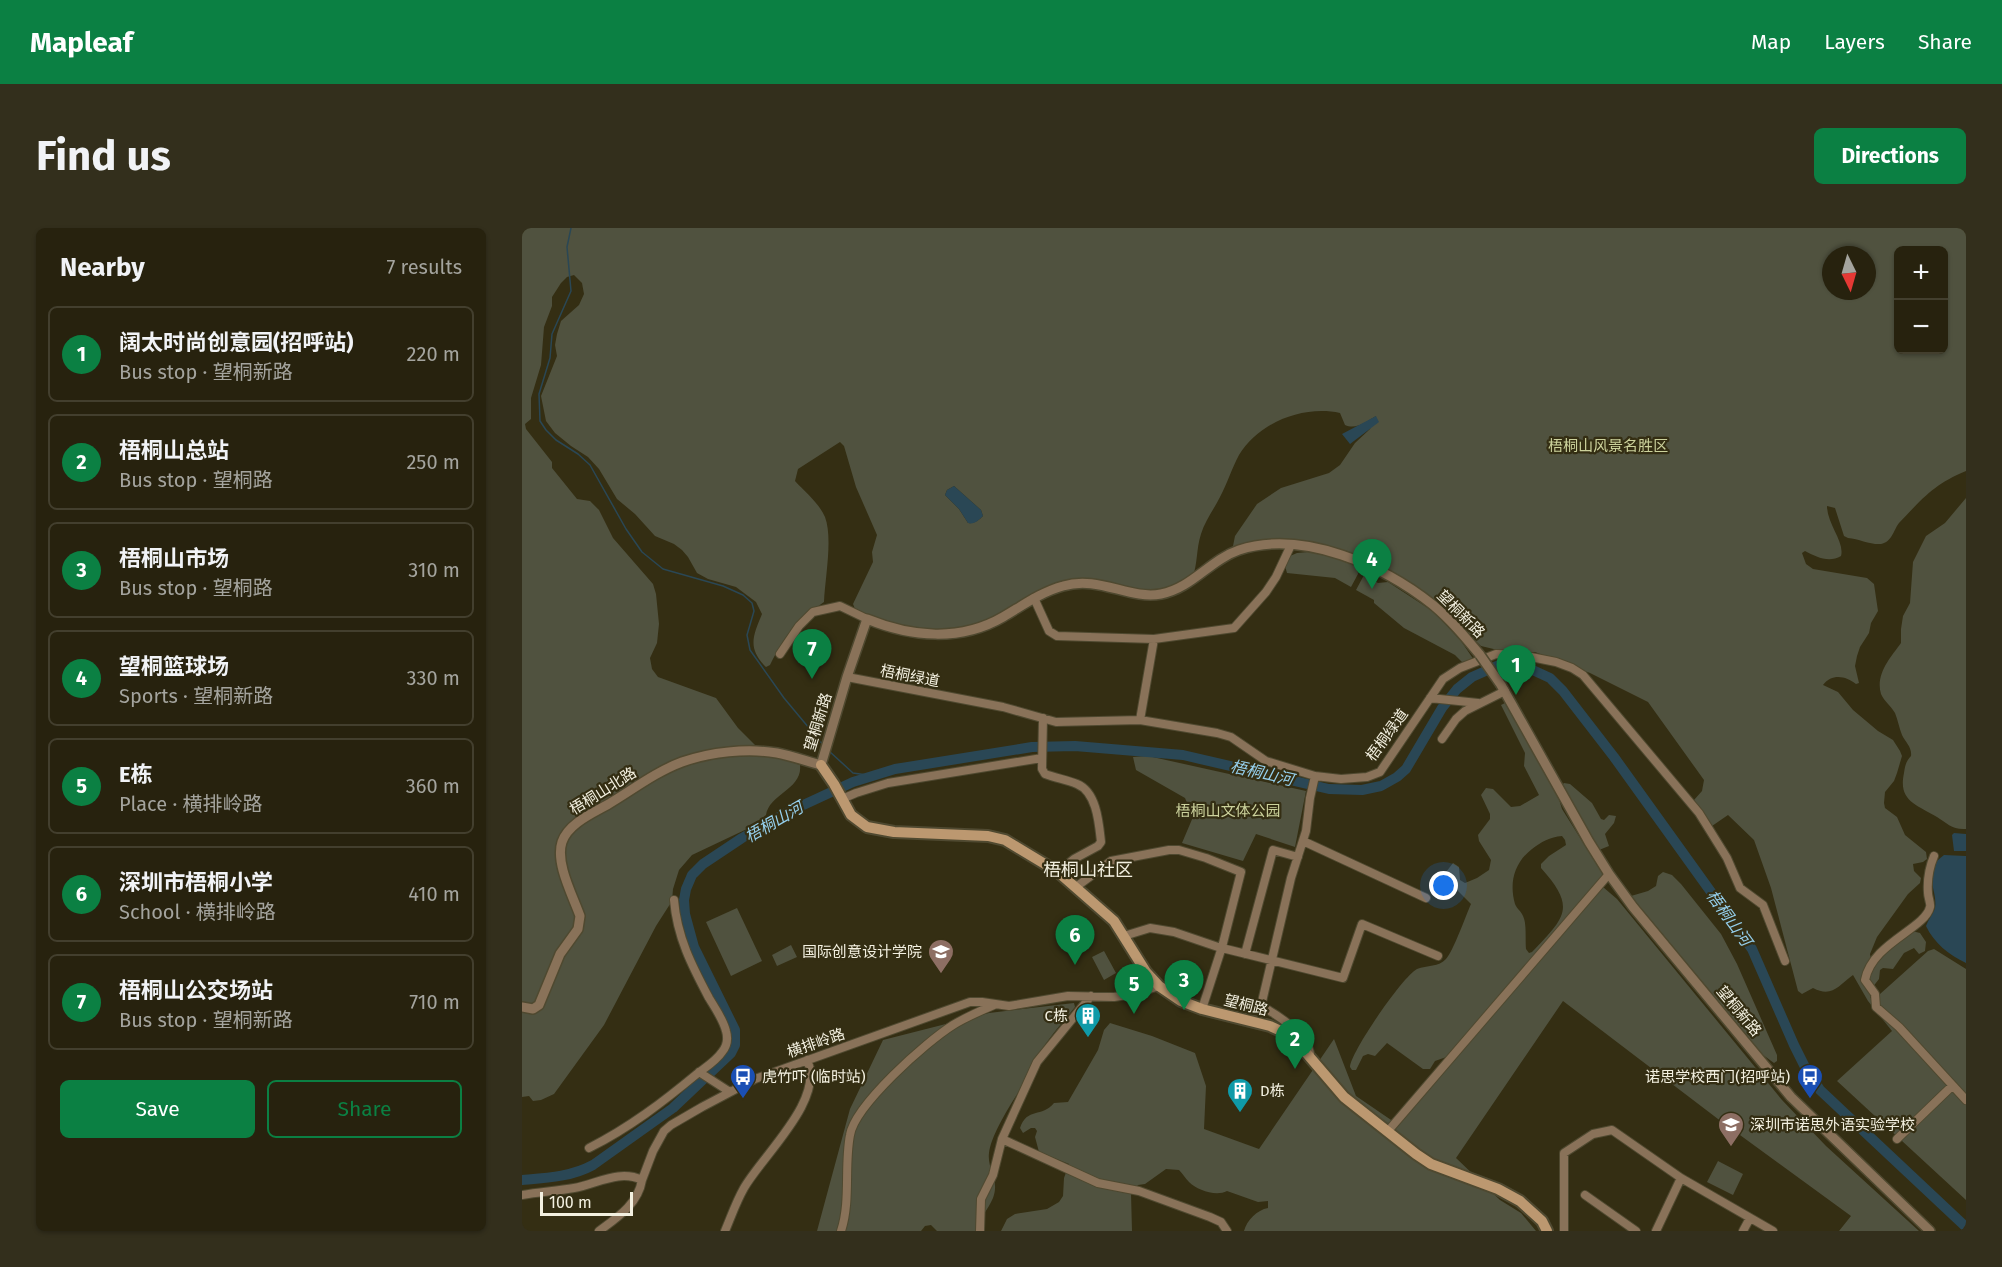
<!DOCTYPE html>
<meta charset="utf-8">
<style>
:root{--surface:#27220e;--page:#332f1c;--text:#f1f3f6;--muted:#a4a49e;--line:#433f2e;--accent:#0b8043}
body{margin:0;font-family:"Fira Sans","Noto Sans SC",sans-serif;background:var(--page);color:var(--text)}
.controls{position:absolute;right:18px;top:18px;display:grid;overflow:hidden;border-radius:9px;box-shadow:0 2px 4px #0004}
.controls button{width:54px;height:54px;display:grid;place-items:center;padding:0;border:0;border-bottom:2px solid var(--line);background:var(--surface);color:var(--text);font:30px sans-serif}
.compass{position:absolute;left:1300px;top:18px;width:54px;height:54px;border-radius:50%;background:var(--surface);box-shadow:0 2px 4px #0004;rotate:175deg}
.scale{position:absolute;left:18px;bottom:15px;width:93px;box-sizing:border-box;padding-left:6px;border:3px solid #f3f0e0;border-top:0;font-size:16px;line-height:21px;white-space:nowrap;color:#f3f0e0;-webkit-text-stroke:4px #342e13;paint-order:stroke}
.you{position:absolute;left:922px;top:658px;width:21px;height:21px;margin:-15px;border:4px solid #fff;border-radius:50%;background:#1a73e8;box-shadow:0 0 0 9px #1a73e833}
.badge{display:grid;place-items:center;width:39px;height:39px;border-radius:50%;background:var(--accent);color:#fff;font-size:20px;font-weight:700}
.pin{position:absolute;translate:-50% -50px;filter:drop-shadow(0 2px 3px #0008)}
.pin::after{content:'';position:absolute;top:32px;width:21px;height:18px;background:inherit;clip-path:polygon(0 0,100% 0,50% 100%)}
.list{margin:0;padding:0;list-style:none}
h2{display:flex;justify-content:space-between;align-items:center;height:78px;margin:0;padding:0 24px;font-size:26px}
h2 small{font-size:20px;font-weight:400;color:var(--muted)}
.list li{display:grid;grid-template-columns:39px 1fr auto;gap:18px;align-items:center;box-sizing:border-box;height:96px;margin:0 12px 12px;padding:0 12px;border:2px solid var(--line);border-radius:9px}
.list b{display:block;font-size:22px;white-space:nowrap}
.list p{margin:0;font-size:20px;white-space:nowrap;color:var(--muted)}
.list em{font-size:20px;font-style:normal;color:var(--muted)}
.actions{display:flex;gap:12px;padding:18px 24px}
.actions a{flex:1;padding:14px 0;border:2px solid var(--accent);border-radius:9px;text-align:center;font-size:21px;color:var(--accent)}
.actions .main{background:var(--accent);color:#fff}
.map{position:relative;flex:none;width:1444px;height:1003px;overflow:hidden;border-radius:9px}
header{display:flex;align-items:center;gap:36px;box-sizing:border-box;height:84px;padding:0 30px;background:var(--accent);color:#fff}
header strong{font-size:28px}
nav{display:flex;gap:33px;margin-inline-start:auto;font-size:21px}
.intro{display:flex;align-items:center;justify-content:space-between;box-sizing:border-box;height:144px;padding:0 36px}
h1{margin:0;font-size:42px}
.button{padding:15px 27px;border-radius:9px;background:var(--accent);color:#fff;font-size:21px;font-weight:700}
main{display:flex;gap:36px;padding:0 36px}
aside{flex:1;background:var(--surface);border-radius:9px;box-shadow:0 2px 4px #0004}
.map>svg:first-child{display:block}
</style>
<header>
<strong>Mapleaf</strong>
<nav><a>Map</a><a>Layers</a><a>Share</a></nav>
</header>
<div class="intro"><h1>Find us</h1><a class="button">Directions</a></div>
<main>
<aside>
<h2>Nearby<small>7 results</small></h2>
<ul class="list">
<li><span class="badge">1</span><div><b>阔太时尚创意园(招呼站)</b><p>Bus stop · 望桐新路</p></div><em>220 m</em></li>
<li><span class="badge">2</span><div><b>梧桐山总站</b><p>Bus stop · 望桐路</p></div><em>250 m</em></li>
<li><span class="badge">3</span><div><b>梧桐山市场</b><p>Bus stop · 望桐路</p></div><em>310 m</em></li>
<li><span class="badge">4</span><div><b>望桐篮球场</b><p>Sports · 望桐新路</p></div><em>330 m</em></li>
<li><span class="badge">5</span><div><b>E栋</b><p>Place · 横排岭路</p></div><em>360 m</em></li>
<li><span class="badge">6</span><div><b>深圳市梧桐小学</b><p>School · 横排岭路</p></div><em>410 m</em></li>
<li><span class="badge">7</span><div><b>梧桐山公交场站</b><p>Bus stop · 望桐新路</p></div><em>710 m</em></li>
</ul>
<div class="actions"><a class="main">Save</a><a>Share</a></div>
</aside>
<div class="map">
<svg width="1444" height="1003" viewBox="0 0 1444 1003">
<rect width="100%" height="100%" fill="#342e13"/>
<!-- green -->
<path fill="#50523f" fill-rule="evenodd" d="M0,0H1444V243C1412,256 1400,271 1377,295C1371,303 1370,314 1359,316C1349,317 1337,311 1326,310L1322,308L1313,280L1305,278C1305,296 1323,314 1319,328C1307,335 1294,329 1283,323L1280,325L1284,336L1291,341L1345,350L1352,356L1356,383L1349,395L1347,405L1338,419L1335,428L1333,438L1337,455L1334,456C1324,448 1310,445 1301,457L1316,464L1331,482L1356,503L1371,512L1378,523L1380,528L1375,545L1372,553L1363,564L1362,575L1363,580L1375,589L1383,607L1404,624L1405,631L1401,634L1391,636L1392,643L1399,650L1398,655L1386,666L1355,709L1348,726L1349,732L1377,704L1382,701L1398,705L1404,714L1403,723L1397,726L1392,720L1382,725L1371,741L1361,740L1358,742L1357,751L1350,760L1348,770L1358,766L1406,723L1412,721L1444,741V972L1315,853L1370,803L1346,773L1331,747C1316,758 1310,770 1291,760L1280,766L1276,763L1249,660L1232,612L1206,587L1190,598L1172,572L1180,563L1182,552L1126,474L1068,445L1013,424H984L959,418L902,366L827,326L765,314L714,320L711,318L713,308L735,276L759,260L807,245L818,237L833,215L848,201L854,188C844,194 834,202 823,197L818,185C782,177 737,194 717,227C710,240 705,256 698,269C692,281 683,293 679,306C674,321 676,336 670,351L627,367L575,351L558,352L447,402L407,405L363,395L333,381L331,376L351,334L350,324L355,307L334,259L322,218L318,214L276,241L273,253C283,264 297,275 303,289C311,310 303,350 302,374C273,395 264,405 248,437L244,439C225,420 231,408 240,386L234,374L214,359L186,351L175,345L166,329L160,322L152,316L133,308L113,286L95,271L77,241L66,229L49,218L33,205L24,193L19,168L35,128L33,117L35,106L39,93L57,77L62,66L60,55L52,47L45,49L39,55L30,69V78L22,99L19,137L9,170V191L3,196L4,201L30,234V240L55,271L68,273L77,282L91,310L131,356L134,366L137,396L135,415L128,430L130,441L136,449L194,470L216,500L238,522L278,537C281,561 247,566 244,587L227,600L170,627L157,642L151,661L150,673L134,698L82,797L32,866L19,872L11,873L7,868L0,869ZM1376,22H1422V122H1376ZM1309,27H1345V63H1309ZM432,258L459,282L461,288C457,292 452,296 446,295L437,281L423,267L425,262Z
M1444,270V601C1430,602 1425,595 1415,589C1394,576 1376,573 1382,545C1383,538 1384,533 1389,528C1390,519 1384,515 1380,507C1377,500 1376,492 1373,485C1369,478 1362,473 1359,466C1353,446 1369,429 1379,415V401L1381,388L1388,375L1391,334L1404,308L1423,295Z
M786,324L804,327L835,338L836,346L829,359L813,350L765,345L763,338L768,328L775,325Z
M842,347L856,355L866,354L912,384L939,413L952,432L940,434L933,427L882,400L852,375V372L834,362Z
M983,475L1036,568L1040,581L1082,648L930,827L913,833L908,841H901L865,815L853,828L846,826L841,828L834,842H830L828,839C828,825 881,748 895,741C905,737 917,739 924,731C931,724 944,687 949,676L921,648L931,635L937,639L938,652L943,655L955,650L967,642L969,632L957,613L956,607L968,591V586L959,567L964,560L971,561L989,579L998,578L1017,567L1002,538L1003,525L979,477ZM1040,608L1043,612L1044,617L1027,628L1019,636V640C1055,680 1043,689 1010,724L1007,725L1004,721C1003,711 1005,696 1001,688C999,683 995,681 993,676C987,655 992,635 1010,621C1019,614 1028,609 1040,608Z
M626,528L784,563L773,619L734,606L721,633L660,615L671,589L663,570L614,542L611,529Z
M1042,555L1048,556L1070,575L1079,591L1082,592L1087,587L1094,588L1092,595L1083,606L1087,618L1077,622L1038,559Z
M1141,644L1150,647L1159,656L1199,706L1215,736L1255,827V833L1252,835L1241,827L1109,668L1126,663L1134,658L1136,648Z
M1081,659L1095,671L1260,872L1304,918L1397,1003H1317L1329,988L1196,891L1041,773L934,930L978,972L999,985L1014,1003H722C725,992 735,982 746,980V973L736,974L705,963C694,969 675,962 667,954C663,950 661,946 657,942L644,941L623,956L616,957L609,965L610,1003H479L485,991L493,986L525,981L537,974L541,968L542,950L547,936L517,924L513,909L515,903L513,900H509L501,905L498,900C505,879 520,890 532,875L546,874L576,822L582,802L588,795L630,808L673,825L684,858L682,901L737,921L812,811L834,868L875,896Z
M215,680L240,733L209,748L184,694Z
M269,717L275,729L255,738L250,727Z
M582,723L594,745L582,752L570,729Z
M552,775L553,779C536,800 515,822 507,848C495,866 469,905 467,925C465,942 478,951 471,970C466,982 457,990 455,1003H415L409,997L403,998L399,1003H295L328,881L361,812L467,785Z
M1196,933L1221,946L1211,967L1185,954Z"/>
<!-- water -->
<path fill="#2a4755" d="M854,188L857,194L828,216L820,206Z
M432,258L459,282L461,288C457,292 452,297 446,295L437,281L423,267L425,262Z
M1432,605L1444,606V623H1432L1430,607Z
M1422,627L1444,628V735C1427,727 1412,715 1404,698C1406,692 1411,686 1413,680C1416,660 1398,644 1422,627Z"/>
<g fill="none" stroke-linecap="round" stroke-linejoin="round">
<!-- stream -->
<path stroke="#2a4755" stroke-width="1.5" d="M49,0L45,19L49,63L30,106L28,130L17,166L18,193L24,202L34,212L56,226L68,237L104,301L120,324L141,341L201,358L221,367L230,375L232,383L225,407L228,422L262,470L302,518
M307,523L331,545L352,548"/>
<!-- river -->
<path stroke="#2a4755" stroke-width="10" d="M0,952C24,950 49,949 71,937L151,880L209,825L213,817V802L172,719L163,686L162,672L164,661L170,647L181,636L220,610L264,585L331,554L373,541L510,519L553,518L661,527L807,561L840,562L859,558L875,549L884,541L920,480L935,461L950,449L977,437L1002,438L1028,450L1041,463L1092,529L1230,721L1272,817L1282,837L1298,862L1444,999"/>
<defs>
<path id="minor" d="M512,370L527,403L535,408L632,411L712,400L744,364L754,349L769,317
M258,426L277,398L291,384L318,378L345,391
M325,449L481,479L534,494L618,492L695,505L709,509L744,533L793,548L819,551L845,549L858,544L921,451L938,440L974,426L999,427L1034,434L1050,440L1061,447L1177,585L1205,630L1218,660L1241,677L1263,733
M908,470L956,475
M521,490L520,541L523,546C534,550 545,552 555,556C575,564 577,596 579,614L576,618L552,631L536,644
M618,492L632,411
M920,511L934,491L943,483L983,463
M320,571L334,565L366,555L520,530
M781,613L904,670
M1412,628C1407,640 1405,652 1406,665C1406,669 1409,676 1408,679C1403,701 1350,715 1343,752L1353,766L1354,779L1377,799L1444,872
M554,659L589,633L647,622H657L684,630L719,644L700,719L680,781
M602,708L628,700L652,704L696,719L821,750L840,696L916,728
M723,726L751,622L776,629
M788,826C786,807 756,787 739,778L769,650L784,603L788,570L793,548
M177,844L208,864
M866,903L1087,646
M480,911L576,955L617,963L688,989L699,994L705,1003
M1375,911L1430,858
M67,920C107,900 141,874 176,845C184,839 194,833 200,824C205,818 206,810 204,803C201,791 193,780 187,770C170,738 155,709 152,672
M0,967C17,964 35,963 52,960C75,956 97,941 120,952L131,923L142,903L149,897L180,879L233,851L448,774H460L487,778L546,768L592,769L612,766L637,758
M1063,967L1114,1003
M77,1003C96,989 116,976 120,952
M203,1003C209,989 214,974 222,960C240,928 304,871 285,832
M319,1003C329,973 322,938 328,907C333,877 404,814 431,797C444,789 458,783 472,777
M458,1003L459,971L471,947L480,911L515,834L569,768
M1042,1003V925L1071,906L1090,902L1159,950L1251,1003
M1134,1003L1159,950
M1221,1003L1228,990"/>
<path id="tertiary" d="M979,457L1067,614L1087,646L1111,679L1269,869L1408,1003
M0,779L11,781L17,777L38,726L56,701L58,688C51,668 33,635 40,614C46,596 69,586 85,577C109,563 133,544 160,534C188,524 225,520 255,525C270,528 284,533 299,537L325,449L345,391C389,409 438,414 481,389C500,378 519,364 541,358C577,347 607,372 639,366C670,360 688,332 717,322C781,301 862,338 911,377C929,392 943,409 958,427"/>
<path id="secondary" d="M299,537L312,556L329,587L345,599L372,604L466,608L483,612L536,644L592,693L624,744L637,758L659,773L680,781L748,798L761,804L780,820L822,869L894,926L909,936L976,961L998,973L1020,993L1025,1003"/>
</defs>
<!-- minor casing -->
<use href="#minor" stroke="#4f4930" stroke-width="10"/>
<!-- tertiary casing -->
<use href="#tertiary" stroke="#4f4930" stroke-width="12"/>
<!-- secondary casing -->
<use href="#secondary" stroke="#4f4930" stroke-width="14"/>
<!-- minor -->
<use href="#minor" stroke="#897259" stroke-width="8"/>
<!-- tertiary -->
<use href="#tertiary" stroke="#897259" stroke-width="9"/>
<!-- secondary -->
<use href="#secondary" stroke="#bc9870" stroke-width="10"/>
<defs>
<path id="tertiary-bridge" d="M958,427L979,457"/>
</defs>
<!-- tertiary-bridge casing -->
<use href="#tertiary-bridge" stroke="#4f4930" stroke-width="12" stroke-linecap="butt"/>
<!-- tertiary-bridge -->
<use href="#tertiary-bridge" stroke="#897259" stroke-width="9"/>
</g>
<!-- icons -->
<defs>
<symbol id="university-pin" viewBox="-11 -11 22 30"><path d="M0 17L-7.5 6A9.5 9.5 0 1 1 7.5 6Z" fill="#8d6e63" stroke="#342e13"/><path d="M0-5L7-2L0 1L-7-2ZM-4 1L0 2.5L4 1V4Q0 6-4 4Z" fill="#fff"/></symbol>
<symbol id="building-pin" viewBox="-11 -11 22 30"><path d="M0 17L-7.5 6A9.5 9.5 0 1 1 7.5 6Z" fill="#0f9aa8" stroke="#342e13"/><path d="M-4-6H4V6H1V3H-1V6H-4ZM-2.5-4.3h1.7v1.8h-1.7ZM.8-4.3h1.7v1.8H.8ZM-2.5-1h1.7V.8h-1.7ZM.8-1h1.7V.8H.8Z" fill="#fff"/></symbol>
<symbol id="bus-pin" viewBox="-11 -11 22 30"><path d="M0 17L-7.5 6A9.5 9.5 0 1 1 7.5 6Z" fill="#1a4fb4" stroke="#342e13"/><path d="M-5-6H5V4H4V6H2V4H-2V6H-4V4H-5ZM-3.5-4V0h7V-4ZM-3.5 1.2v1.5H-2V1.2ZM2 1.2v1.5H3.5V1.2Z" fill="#fff"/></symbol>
<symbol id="school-pin" viewBox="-11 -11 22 30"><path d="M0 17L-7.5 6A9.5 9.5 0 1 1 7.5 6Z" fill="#8d6e63" stroke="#342e13"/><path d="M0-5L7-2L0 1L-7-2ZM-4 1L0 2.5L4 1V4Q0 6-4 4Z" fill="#fff"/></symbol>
</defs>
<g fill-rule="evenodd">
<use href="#university-pin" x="404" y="709" width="30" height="40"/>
<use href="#building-pin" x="551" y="773" width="30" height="40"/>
<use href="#bus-pin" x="206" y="834" width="30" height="40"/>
<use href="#bus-pin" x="1273" y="834" width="30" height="40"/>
<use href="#building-pin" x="703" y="848" width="30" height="40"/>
<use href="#school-pin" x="1194" y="882" width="30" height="40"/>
</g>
<g text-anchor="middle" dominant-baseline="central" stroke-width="4.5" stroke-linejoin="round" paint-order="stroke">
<!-- park labels -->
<g font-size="15" fill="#ccd29c" stroke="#342e13">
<text x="1086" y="218">梧桐山风景名胜区</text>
<text x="706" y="583">梧桐山文体公园</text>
</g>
<!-- street labels -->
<g font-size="15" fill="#f3f0e0" stroke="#342e13">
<text transform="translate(939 386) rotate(45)">望桐新路</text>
<text transform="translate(388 448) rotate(11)">梧桐绿道</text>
<text transform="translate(296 494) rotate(-73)">望桐新路</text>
<text transform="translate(865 507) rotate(-54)">梧桐绿道</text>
<text transform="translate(81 563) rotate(-32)">梧桐山北路</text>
<text transform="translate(724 777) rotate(14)">望桐路</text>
<text transform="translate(1217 783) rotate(50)">望桐新路</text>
<text transform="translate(294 815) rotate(-19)">横排岭路</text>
</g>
<!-- poi labels -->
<g font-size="15" fill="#f3f0e0" stroke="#342e13" text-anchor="end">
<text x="400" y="724">国际创意设计学院</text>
<text x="546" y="788">C栋</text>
<text x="240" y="849" text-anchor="start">虎竹吓 (临时站)</text>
<text x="1268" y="849">诺思学校西门(招呼站)</text>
<text x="738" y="863" text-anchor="start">D栋</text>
<text x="1228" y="897" text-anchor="start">深圳市诺思外语实验学校</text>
</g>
<!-- water labels -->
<g font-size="16" font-style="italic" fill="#95cfec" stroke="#342e13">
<text transform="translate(740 545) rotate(13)">梧桐山河</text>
<text transform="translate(252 594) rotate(-30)">梧桐山河</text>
<text transform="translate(1207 690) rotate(54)">梧桐山河</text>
</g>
<!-- quarter labels -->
<g font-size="18" fill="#f3f0e0" stroke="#342e13">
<text x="566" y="642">梧桐山社区</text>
</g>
</g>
</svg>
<div class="controls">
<button>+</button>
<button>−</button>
</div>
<svg class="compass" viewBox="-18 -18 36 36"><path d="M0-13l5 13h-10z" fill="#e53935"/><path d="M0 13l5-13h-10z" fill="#a4a49e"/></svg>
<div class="scale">100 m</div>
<div class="you"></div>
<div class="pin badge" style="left:994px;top:467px">1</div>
<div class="pin badge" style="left:773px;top:841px">2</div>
<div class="pin badge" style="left:662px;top:782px">3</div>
<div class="pin badge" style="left:850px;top:361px">4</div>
<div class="pin badge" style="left:612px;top:786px">5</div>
<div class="pin badge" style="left:553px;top:737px">6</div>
<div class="pin badge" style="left:290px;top:451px">7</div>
</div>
</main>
